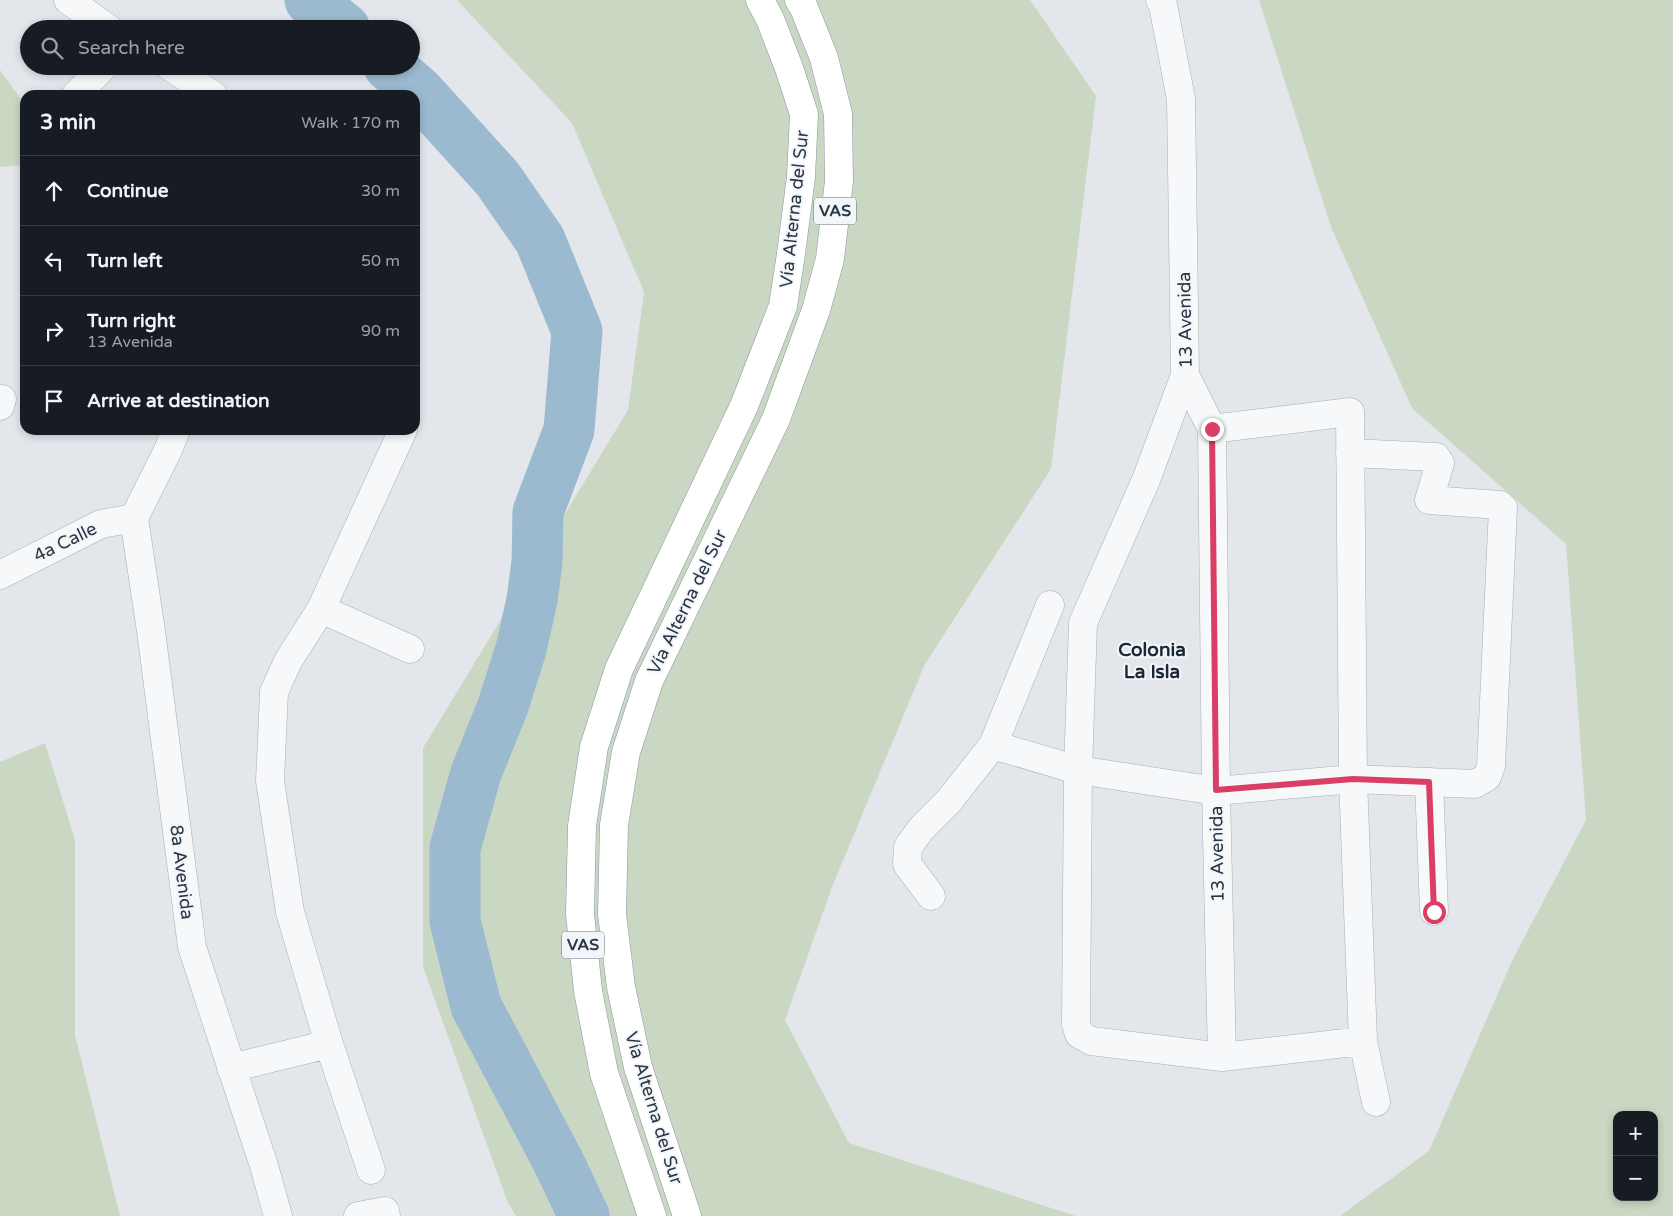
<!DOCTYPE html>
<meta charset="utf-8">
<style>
:root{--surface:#171b24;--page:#242831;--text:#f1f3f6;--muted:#9ea1a6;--line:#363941}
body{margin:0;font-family:"Varela Round",sans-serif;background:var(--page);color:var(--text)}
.controls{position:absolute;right:15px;bottom:15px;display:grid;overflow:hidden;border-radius:10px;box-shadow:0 2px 8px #0003}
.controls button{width:45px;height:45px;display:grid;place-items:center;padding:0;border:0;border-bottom:1px solid var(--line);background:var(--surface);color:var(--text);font:25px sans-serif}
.stop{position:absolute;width:15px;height:15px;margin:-11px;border:4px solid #db3e65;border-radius:50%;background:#fff}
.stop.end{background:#db3e65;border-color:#fff;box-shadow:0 1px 5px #0008}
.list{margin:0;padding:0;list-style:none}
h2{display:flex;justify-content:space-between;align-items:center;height:65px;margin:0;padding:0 20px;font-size:21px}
h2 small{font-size:16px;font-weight:400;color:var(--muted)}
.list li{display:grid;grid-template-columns:32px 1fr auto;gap:15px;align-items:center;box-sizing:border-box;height:70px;padding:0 20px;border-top:1px solid var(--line)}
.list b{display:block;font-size:19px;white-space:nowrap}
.list p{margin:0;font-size:16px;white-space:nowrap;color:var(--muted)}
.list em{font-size:16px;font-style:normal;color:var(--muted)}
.icon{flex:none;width:28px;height:28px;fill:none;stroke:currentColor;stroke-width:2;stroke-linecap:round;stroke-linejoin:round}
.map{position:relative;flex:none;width:1673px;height:1216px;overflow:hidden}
.search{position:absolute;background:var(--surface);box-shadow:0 2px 8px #0003;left:20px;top:20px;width:400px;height:55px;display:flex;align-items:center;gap:12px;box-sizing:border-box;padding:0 18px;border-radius:28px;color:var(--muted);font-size:19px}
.panel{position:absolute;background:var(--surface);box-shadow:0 2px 8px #0003;left:20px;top:90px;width:400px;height:345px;border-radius:15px}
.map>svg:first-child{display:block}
</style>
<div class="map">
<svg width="1673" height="1216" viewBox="0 0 1673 1216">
<rect width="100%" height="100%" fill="#e3e7ec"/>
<!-- green -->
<path fill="#cad7c3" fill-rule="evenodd" d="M457,0H1030L1096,96L1051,469L925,664L832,887L785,1020L849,1143L1076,1216H516L508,1203L423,967V748L628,410L644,292L572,123Z
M1259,0H1673V1216H1340L1429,1151L1513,959L1586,820L1566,544L1412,408L1331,227ZM1617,1115H1654V1197H1617Z
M0,70L25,105V165L0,167Z
M45,743L75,840V1035L120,1216H0V762Z"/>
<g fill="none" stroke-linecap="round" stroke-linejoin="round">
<!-- river -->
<path stroke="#9bb9cf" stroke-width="51" d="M310,0L345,29
M389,66L418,91L497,178L540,240L577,331L569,430L538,512L537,562L532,600L521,649L503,706L476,773L455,848V921L476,1006L559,1163L584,1216"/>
<defs>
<path id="street" d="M68,0L109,29
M1160,0L1163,5L1181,99L1185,375L1212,429L1216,791L1222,1057
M169,66L213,95
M76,95L104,66
M1185,375L1146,480L1083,623L1078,770L1076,1024L1079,1034L1091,1041L1222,1057L1363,1041
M0,406L2,399
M1212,429L1350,412L1353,779L1363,1041L1376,1102
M134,518L151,631L192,947L264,1166L278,1216
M134,518L168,450L176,430
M0,575L101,524L134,518
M321,609L410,649
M993,745L1050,605
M1429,782L1434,911
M931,896L907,864L908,847L921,829L948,802L993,745L1078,770L1216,791L1353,779L1475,784L1487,777L1491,766L1503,508L1500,505L1429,500L1440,463L1436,457L1350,453
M231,1068L329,1044
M371,1170L329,1044L290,912L270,781L274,692L288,661L321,609L403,430
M358,1216L385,1211L386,1216"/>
<path id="highway" d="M652,1216L604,1073L588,991L580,914L582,826L594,747L619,669L744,406L783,306L791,254L801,177L804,114L789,68L770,19L760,0
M687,1216L638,1067L621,987L612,914L614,825L626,752L649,681L776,419L816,310L830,259L839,181L838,114L824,58L804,8L799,0"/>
</defs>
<!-- street casing -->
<use href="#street" stroke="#a7aeb7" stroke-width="29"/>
<!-- highway casing -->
<use href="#highway" stroke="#8996a5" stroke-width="29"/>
<!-- street -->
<use href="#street" stroke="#f6f8fa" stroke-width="28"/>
<!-- highway -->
<use href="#highway" stroke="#fff" stroke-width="28"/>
</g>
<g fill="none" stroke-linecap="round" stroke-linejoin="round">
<!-- route -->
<path stroke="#db3e65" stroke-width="6" d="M1212,429L1216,790L1353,779L1429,782L1434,912"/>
</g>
<g text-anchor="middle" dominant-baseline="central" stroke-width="4" stroke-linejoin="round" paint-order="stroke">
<!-- shield labels -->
<g fill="#f3f6f9" stroke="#66707c" stroke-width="1">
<rect x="814" y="197.5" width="42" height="27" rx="4"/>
<rect x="562" y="931.5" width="42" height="27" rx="4"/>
</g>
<g font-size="16" font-weight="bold" fill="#293646">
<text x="835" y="211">VAS</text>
<text x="583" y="945">VAS</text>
</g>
<!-- street labels -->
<g font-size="18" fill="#293646" stroke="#f3f6f9">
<text transform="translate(794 209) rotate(-84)">Vía Alterna del Sur</text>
<text transform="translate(1185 320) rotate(-91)">13 Avenida</text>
<text transform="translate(65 542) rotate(-26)">4a Calle</text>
<text transform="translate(687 602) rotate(-64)">Vía Alterna del Sur</text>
<text transform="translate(1217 854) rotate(-91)">13 Avenida</text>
<text transform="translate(182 872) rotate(83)">8a Avenida</text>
<text transform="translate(654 1108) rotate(73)">Vía Alterna del Sur</text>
</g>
<!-- neighbourhood labels -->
<g font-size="19" font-weight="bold" fill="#1b2737" stroke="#f3f6f9">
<text x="1152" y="650">Colonia<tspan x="1152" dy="22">La Isla</tspan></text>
</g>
</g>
</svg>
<div class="controls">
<button>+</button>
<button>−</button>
</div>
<div class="stop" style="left:1434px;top:912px"></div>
<div class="stop end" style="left:1212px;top:429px"></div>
<div class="search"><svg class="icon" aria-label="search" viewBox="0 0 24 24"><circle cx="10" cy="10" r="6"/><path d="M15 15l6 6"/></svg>Search here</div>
<section class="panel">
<h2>3 min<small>Walk · 170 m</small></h2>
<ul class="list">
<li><svg class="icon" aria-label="ahead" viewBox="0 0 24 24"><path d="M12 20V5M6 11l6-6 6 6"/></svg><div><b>Continue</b></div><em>30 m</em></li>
<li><svg class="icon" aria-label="left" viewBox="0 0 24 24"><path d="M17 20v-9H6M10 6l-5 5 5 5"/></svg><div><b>Turn left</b></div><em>50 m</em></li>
<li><svg class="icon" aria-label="right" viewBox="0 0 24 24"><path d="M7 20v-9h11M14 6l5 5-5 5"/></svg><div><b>Turn right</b><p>13 Avenida</p></div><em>90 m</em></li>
<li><svg class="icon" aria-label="arrive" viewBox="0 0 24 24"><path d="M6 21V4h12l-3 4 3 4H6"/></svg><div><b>Arrive at destination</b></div></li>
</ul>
</section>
</div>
